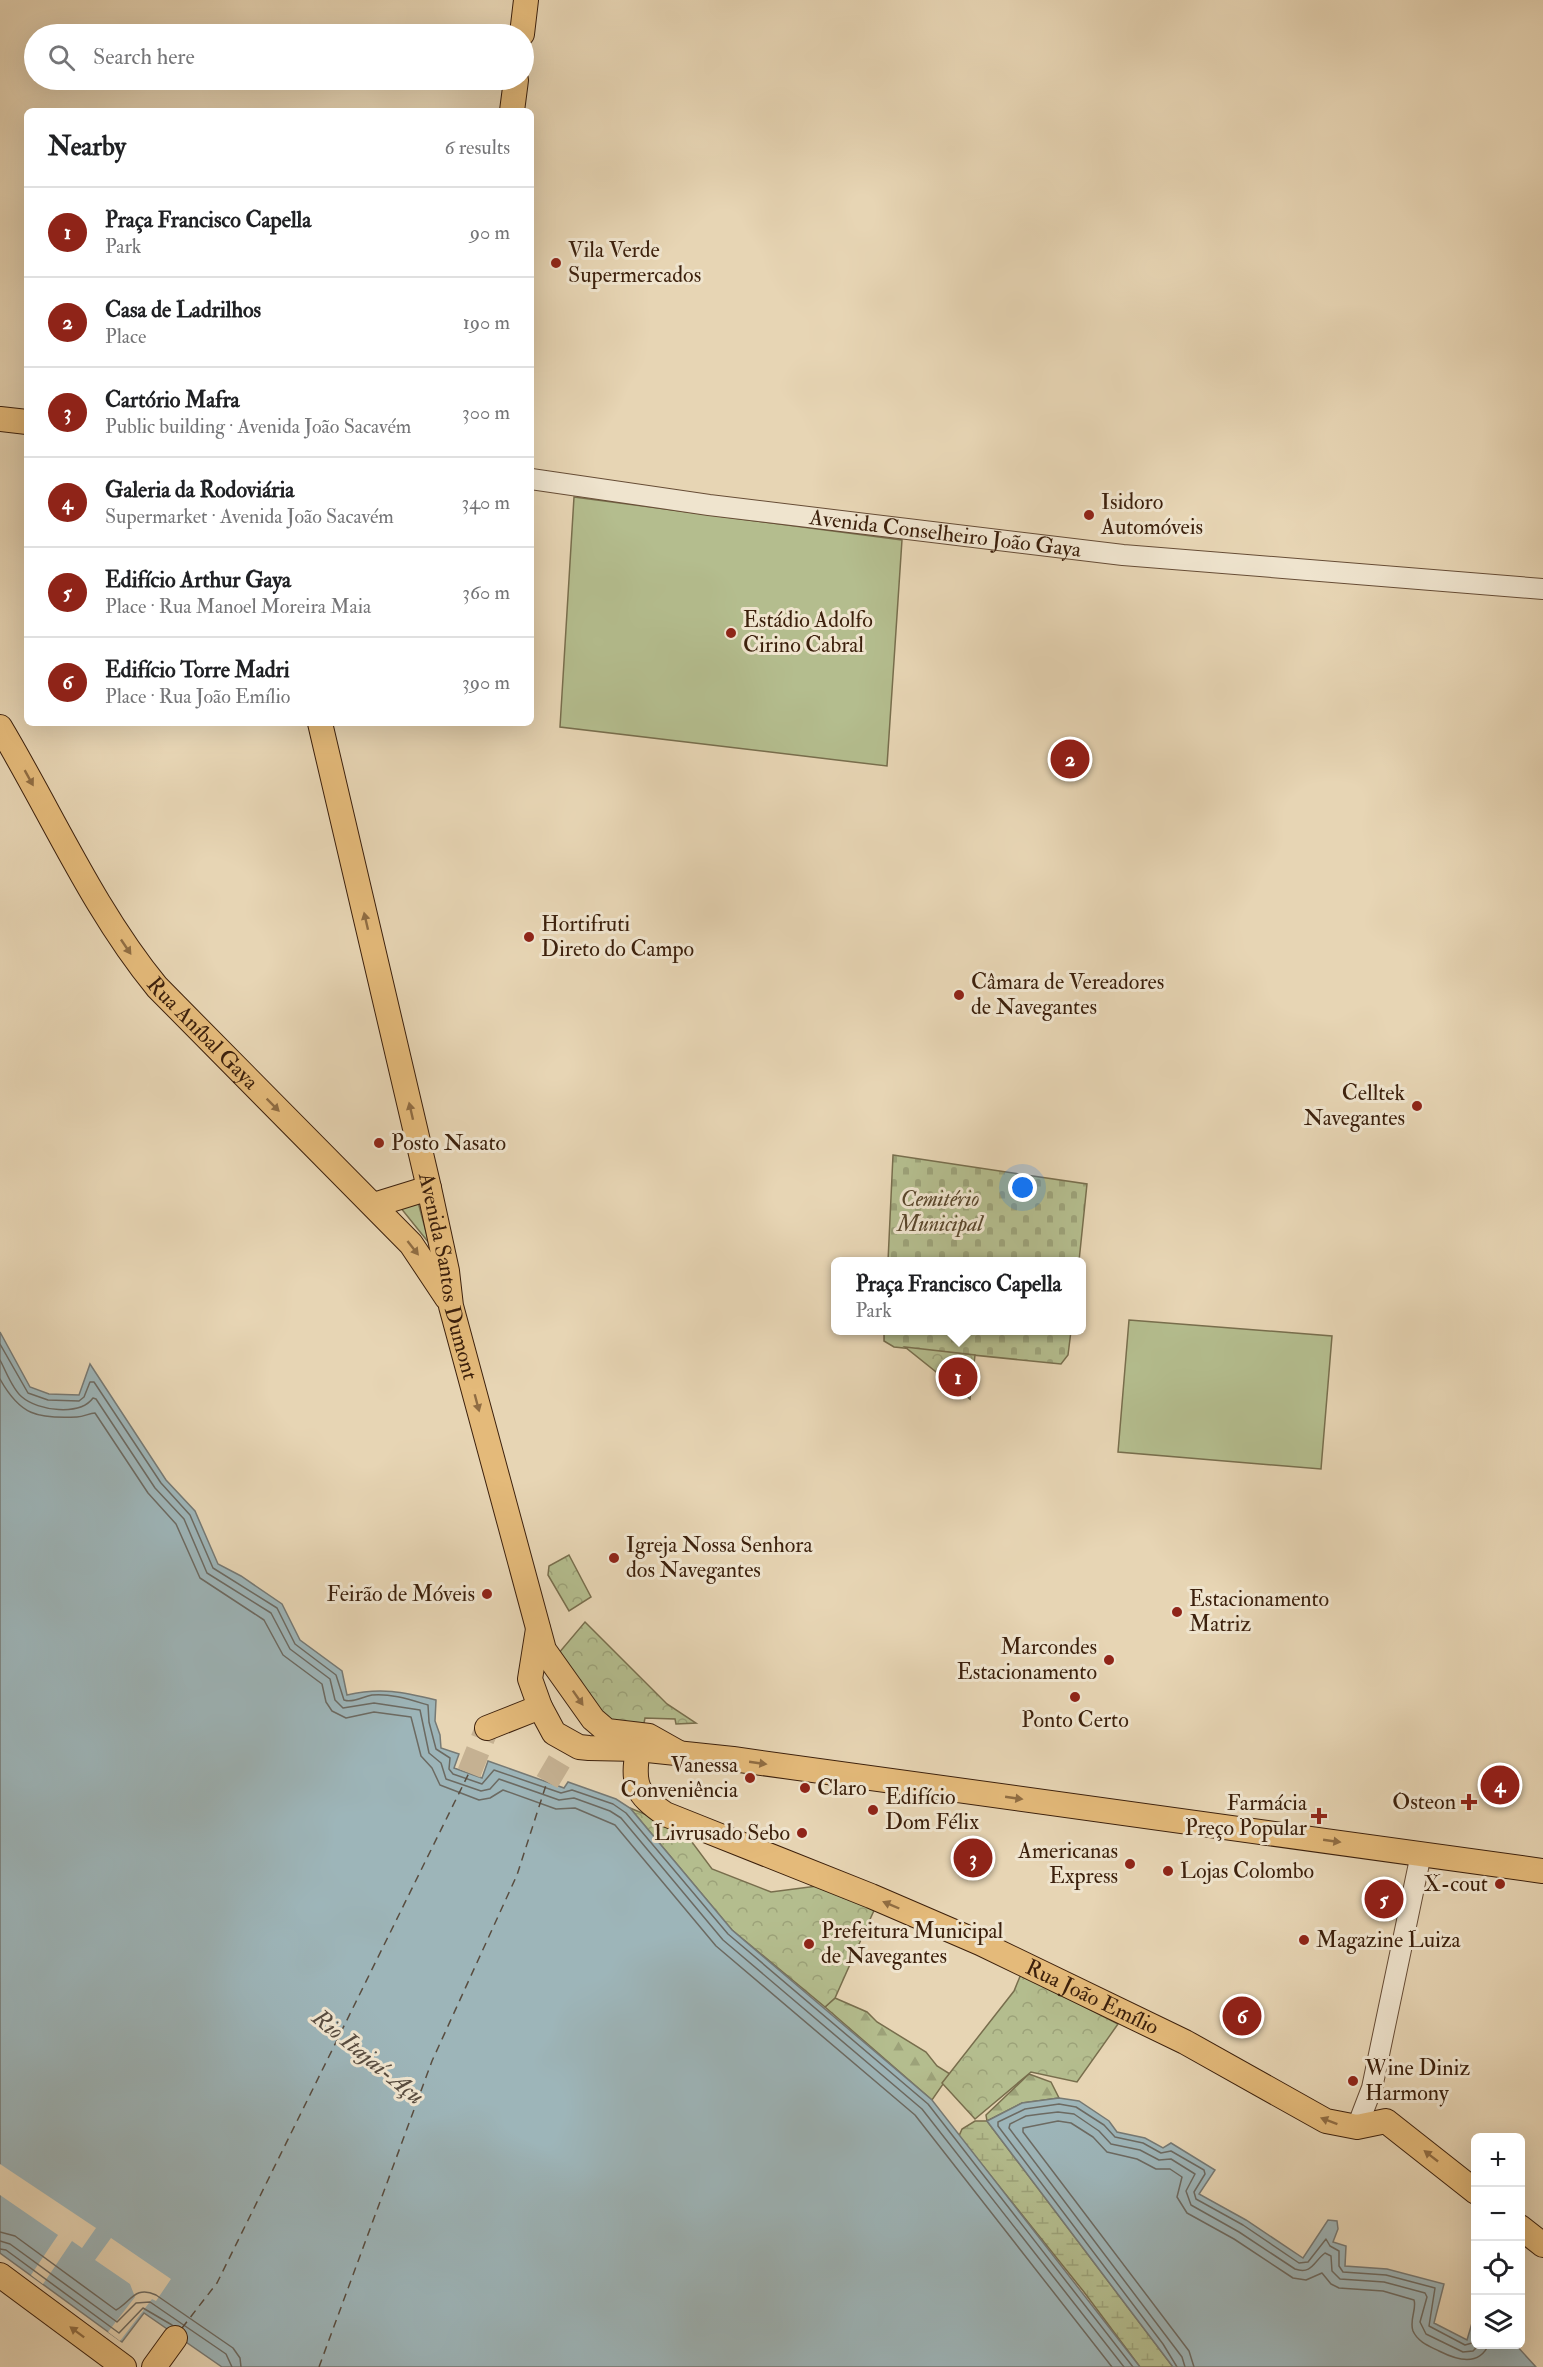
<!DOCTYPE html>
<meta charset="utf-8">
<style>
:root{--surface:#fff;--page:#f6f6f6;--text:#202124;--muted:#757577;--line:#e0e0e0;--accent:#8f2418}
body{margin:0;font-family:"IM FELL Double Pica",serif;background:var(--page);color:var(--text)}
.controls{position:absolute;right:18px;bottom:18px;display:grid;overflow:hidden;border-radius:9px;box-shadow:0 6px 24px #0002}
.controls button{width:54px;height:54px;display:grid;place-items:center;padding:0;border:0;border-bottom:2px solid var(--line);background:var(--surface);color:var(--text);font:30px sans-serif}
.you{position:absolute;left:1023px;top:1188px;width:21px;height:21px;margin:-15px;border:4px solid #fff;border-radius:50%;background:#1a73e8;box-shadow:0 0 0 9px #1a73e833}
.badge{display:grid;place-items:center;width:39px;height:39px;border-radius:50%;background:var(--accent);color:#fff;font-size:20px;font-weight:700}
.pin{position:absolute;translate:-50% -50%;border:3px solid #fff;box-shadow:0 2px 6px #0006}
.popup{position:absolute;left:831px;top:1257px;width:255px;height:78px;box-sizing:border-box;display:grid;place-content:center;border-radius:9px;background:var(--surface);filter:drop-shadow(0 2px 4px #0005);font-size:20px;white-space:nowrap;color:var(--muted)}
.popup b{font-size:22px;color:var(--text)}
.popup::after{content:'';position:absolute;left:50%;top:100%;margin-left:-12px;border:12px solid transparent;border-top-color:var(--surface)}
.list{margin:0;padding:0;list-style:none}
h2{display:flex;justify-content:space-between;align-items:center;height:78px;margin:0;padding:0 24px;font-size:26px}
h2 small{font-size:20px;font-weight:400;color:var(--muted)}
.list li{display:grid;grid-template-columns:39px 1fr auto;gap:18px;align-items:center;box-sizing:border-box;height:90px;padding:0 24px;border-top:2px solid var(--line)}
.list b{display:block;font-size:22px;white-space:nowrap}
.list p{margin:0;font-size:20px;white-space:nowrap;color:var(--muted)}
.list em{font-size:20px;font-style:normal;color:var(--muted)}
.icon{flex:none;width:33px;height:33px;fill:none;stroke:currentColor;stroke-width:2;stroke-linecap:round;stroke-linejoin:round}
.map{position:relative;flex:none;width:1543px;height:2367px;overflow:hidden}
.search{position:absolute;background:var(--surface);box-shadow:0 6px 24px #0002;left:24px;top:24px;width:510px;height:66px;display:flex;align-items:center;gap:15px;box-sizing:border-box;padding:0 21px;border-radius:33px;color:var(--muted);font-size:22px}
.panel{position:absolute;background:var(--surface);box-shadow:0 6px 24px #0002;left:24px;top:108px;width:510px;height:618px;border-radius:9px}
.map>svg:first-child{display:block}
</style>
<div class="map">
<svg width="1543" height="2367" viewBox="0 0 1543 2367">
<defs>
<pattern id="forest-firs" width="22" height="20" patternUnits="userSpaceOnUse" patternTransform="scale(1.5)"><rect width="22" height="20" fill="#b4bd8e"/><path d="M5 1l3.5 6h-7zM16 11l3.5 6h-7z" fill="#9ca279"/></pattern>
<pattern id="wetland-marsh" width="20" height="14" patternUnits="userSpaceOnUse" patternTransform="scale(1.5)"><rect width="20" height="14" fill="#b4bd8e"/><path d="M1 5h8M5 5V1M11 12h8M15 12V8" fill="none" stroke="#9ca279"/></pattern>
<pattern id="cemetery-stones" width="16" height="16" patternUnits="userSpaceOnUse" patternTransform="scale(1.5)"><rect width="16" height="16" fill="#b4bd8e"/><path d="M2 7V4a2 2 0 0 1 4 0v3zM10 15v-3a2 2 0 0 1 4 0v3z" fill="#9ca279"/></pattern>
<pattern id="park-crowns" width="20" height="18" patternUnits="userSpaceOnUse" patternTransform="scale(1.5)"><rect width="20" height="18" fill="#b4bd8e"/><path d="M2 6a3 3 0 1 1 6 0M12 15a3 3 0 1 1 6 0" fill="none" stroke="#9ca279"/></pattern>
</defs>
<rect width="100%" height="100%" fill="#e7d5b4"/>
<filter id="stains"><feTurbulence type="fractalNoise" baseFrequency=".00333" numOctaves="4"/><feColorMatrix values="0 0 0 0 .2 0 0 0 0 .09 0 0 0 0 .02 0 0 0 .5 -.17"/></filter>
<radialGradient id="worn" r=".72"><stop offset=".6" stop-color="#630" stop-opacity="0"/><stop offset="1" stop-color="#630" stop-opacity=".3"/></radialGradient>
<!-- grass -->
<path fill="#b4bd8e" stroke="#786e4d" stroke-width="1.5" d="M574,497L902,540L887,766L560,727Z
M418,1202L429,1243L400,1207Z
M1129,1320L1332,1336L1321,1469L1118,1452Z"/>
<!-- forest -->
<path fill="url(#forest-firs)" stroke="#786e4d" stroke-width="1.5" d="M835,1998L867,2012L877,2022L926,2052L937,2066L950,2074L932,2100L825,2007Z
M1029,2074L1051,2082L1059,2098L1022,2103L987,2121L986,2115Z"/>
<!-- wetland -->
<path fill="url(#wetland-marsh)" stroke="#786e4d" stroke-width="1.5" d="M975,2121H987L1173,2367H1140L1084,2292L959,2136L962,2129Z"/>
<!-- cemetery -->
<path fill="url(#cemetery-stones)" stroke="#786e4d" stroke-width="1.5" d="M893,1155L1087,1184L1079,1261H888Z
M884,1331H1071L1068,1355L1061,1364L894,1347L884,1341Z"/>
<!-- park -->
<path fill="url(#park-crowns)" stroke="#786e4d" stroke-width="1.5" d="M905,1347L975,1355L970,1399Z
M569,1555L591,1597L569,1611L548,1575L549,1566Z
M585,1622L667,1704L696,1723L676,1724L675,1719L645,1718L644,1723L613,1721L598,1711L558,1654Z
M630,1808L683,1830L712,1869L771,1892L825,1885L876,1906L835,1998L825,2007L732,1930Z
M1021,1974L1118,2024L1077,2082L1031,2072L975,2119L942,2083L1014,1991Z"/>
<!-- water -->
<path fill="#9db5b9" stroke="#767974" stroke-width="1.5" d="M0,1332L30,1387L49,1394L79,1395L90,1364L166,1480L195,1511L218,1564L241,1576L282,1604L300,1640L342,1671L347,1695C381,1687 403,1692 436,1700L435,1721L440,1735L441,1748L459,1754L454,1768L482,1778L488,1761L564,1788L568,1782L616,1799L630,1808L732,1930L932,2100L1140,2367H222L144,2313L122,2342L0,2253Z
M1059,2098L1079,2101L1109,2121L1117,2132L1145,2138L1163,2148L1171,2143L1215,2170L1199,2194L1246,2220L1303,2258L1328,2220L1337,2221L1338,2229L1333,2242L1346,2246L1345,2266L1387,2269L1444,2284L1434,2323L1467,2340L1475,2313L1476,2344L1516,2345L1536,2367H1173L987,2121L1022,2103Z"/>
<!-- pier -->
<path fill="#e7d5b4" d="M0,2164L96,2228L82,2248L72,2241L43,2284L31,2275L58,2235L0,2195Z
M111,2238L171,2279L156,2301L152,2299L120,2341L108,2332L135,2297L130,2284L95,2260Z"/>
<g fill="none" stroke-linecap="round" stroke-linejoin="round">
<!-- shore -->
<path stroke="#6c6a62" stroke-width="1.5" d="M0,1344L28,1393L48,1400L79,1401L84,1397L90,1382H94L161,1483L190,1515L213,1568L277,1608L295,1644L336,1675L344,1700C353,1703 362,1697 372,1695C390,1693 411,1700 428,1705L429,1722L436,1749L450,1758L449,1769L453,1774L482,1784L494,1770L561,1793L572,1790L613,1804L626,1813L728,1934L928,2104L1133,2367
M0,1360C6,1371 12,1389 22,1397C38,1411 80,1416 93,1398L96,1399L155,1488L184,1519L207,1573L271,1613L290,1649L330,1679L335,1700L343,1708L374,1703L420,1710L429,1753L441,1763L446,1779L481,1791L490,1789L499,1779L559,1800L574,1798L610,1811L621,1818L723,1940L922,2109L1124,2367
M0,1379C20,1415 37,1419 77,1417C84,1417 89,1413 95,1413L148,1493L176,1524L200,1578L264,1620L283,1655L322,1684L326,1702L332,1711L346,1718L374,1712L411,1717L421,1756L432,1768L440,1785L479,1800L490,1798L503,1790L556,1809L575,1808L615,1825L716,1946L915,2115L1112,2367
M0,2232L15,2236L116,2310C131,2302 135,2285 156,2295L233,2348L240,2358L241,2367
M0,2241L10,2244L117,2322L136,2303L150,2302L226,2354L232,2367
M0,2249L6,2250L119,2333L143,2308L172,2325
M1177,2367L1163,2344L998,2126V2122L1025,2109L1059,2104L1076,2107L1104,2125L1115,2137L1143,2143L1161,2153L1171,2151L1204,2170L1205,2174L1194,2192L1196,2199L1243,2225L1299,2263L1308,2262L1326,2239L1330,2246L1339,2251V2266L1343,2272L1386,2275L1435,2288L1429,2326L1465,2345L1472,2343L1476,2333
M1185,2367L1182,2357L1009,2128L1010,2124L1026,2116L1041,2114L1058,2112L1074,2114L1099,2131L1111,2144L1140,2150L1159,2160L1171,2159L1195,2174L1186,2191L1191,2205L1239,2232L1295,2269C1312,2275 1314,2261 1325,2253L1331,2256L1332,2271L1340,2279L1384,2282L1425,2293L1427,2297L1420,2322L1426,2334L1463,2352L1473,2351L1480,2344
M1194,2367L1189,2351L1023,2132V2128L1058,2121L1071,2123L1093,2137L1107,2152L1137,2159L1156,2169H1170L1182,2177L1177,2197L1187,2213L1234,2239L1293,2278L1306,2280L1322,2273L1331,2284L1339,2288L1383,2291L1414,2300C1417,2309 1409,2320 1413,2331C1418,2342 1429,2346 1439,2351C1457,2360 1479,2367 1489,2344"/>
<!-- ferry -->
<path stroke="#594d40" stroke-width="1.5" stroke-dasharray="8 6" stroke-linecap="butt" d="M182,2328L217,2283L469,1773
M319,2367L432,2061L517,1875L547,1782"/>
<!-- major-tunnel -->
<path stroke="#c5b192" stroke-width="24" stroke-dasharray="24 12" stroke-linecap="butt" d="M469,1773L487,1728
M547,1782L563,1755"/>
<defs>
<g id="minor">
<path id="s1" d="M531,479L709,505L1123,555L1543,589"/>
<path d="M1357,2127L1372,2088L1421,1854"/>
</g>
<g id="major">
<path d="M522,34L526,0"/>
<path d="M512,111L516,80"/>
<path d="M0,419L27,422"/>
<path id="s2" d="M320,723L429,1188L447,1271L451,1306L544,1650L593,1719L607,1731L649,1736L681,1754"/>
<path id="s3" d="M0,727C52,814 93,909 157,987L411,1244L447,1298"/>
<path d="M374,1205L429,1188"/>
<path d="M538,1629L530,1679L540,1707L554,1733L579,1747L589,1748L638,1749L733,1759L1543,1871"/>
<path d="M487,1728L540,1707"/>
<path id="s4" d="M638,1749C632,1784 636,1794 665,1814L871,1896L980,1943L1185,2042L1326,2121L1357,2127L1386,2121L1476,2192"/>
<path d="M1520,2227L1543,2245"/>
<path d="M0,2275L124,2367"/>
<path d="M154,2367L175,2338"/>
</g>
</defs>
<!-- minor casing -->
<use href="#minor" stroke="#674d36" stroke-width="22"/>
<!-- major casing -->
<use href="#major" stroke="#3c200c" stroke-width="26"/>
<!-- minor -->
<use href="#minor" stroke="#efe4ce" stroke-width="20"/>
<!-- major -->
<use href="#major" stroke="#e4ba7a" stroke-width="24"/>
</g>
<!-- one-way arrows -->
<defs><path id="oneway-solid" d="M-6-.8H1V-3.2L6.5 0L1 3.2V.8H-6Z" transform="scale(1.5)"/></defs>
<g fill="#906d43">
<use href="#oneway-solid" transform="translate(29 778) rotate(61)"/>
<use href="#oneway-solid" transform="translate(366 921) rotate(-103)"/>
<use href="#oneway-solid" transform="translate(126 947) rotate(56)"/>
<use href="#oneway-solid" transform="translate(273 1105) rotate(45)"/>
<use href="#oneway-solid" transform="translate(411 1111) rotate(-103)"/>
<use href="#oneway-solid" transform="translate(413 1248) rotate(52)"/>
<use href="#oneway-solid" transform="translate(477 1403) rotate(75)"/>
<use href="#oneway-solid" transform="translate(578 1698) rotate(55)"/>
<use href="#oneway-solid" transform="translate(758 1763) rotate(8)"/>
<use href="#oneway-solid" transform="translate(1014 1798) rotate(8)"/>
<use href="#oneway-solid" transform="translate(1332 1841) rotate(8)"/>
<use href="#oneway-solid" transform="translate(891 1905) rotate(-157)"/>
<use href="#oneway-solid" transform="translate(1329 2121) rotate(-159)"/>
<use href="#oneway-solid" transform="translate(1431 2156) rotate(-142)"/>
<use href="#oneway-solid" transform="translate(77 2332) rotate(-143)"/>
</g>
<!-- markers -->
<g fill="#8f2418" stroke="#efe4ce" stroke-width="2">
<circle cx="556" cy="263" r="6"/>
<circle cx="1089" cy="515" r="6"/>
<circle cx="731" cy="633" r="6"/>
<circle cx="529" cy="937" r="6"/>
<circle cx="959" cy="995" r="6"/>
<circle cx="1417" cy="1106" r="6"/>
<circle cx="379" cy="1143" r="6"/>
<circle cx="614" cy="1558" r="6"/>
<circle cx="487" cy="1594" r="6"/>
<circle cx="1177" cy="1612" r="6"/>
<circle cx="1109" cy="1660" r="6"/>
<circle cx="1075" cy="1697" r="6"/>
<circle cx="750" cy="1778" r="6"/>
<circle cx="805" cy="1788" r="6"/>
<path d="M1466 1793h6v6h6v6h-6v6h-6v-6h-6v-6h6z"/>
<circle cx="873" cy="1810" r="6"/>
<path d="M1316 1807h6v6h6v6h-6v6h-6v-6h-6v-6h6z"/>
<circle cx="802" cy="1833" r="6"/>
<circle cx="1130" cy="1864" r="6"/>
<circle cx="1168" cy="1871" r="6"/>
<circle cx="1500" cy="1884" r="6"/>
<circle cx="1304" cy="1940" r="6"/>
<circle cx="809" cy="1944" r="6"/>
<circle cx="1353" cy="2081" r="6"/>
</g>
<g text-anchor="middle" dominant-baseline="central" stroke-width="6" stroke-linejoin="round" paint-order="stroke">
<!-- poi labels -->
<g font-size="22" fill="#3c200c" stroke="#efe4ce" text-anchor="start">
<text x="568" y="250">Vila Verde<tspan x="568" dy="25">Supermercados</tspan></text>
<text x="1101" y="502">Isidoro<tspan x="1101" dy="25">Automóveis</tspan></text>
<text x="743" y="620">Estádio Adolfo<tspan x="743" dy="25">Cirino Cabral</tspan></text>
<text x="541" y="924">Hortifruti<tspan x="541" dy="25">Direto do Campo</tspan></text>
<text x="971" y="982">Câmara de Vereadores<tspan x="971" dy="25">de Navegantes</tspan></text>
<text x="1405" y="1093" text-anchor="end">Celltek<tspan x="1405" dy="25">Navegantes</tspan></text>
<text x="391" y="1143">Posto Nasato</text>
<text x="626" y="1545">Igreja Nossa Senhora<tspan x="626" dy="25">dos Navegantes</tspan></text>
<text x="475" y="1594" text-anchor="end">Feirão de Móveis</text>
<text x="1189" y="1599">Estacionamento<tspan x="1189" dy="25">Matriz</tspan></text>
<text x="1097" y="1647" text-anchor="end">Marcondes<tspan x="1097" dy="25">Estacionamento</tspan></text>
<text x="1075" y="1720" text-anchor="middle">Ponto Certo</text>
<text x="738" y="1765" text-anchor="end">Vanessa<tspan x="738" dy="25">Conveniência</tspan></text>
<text x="817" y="1788">Claro</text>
<text x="885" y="1797">Edifício<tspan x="885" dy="25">Dom Félix</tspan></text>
<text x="1456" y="1802" text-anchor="end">Osteon</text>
<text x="1307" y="1803" text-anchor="end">Farmácia<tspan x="1307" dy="25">Preço Popular</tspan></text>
<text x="790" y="1833" text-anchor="end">Livrusado Sebo</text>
<text x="1118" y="1851" text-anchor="end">Americanas<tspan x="1118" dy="25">Express</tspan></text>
<text x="1180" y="1871">Lojas Colombo</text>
<text x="1488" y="1884" text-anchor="end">X-cout</text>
<text x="821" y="1931">Prefeitura Municipal<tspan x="821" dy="25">de Navegantes</tspan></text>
<text x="1316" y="1940">Magazine Luiza</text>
<text x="1365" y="2068">Wine Diniz<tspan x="1365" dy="25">Harmony</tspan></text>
</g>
<!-- street labels -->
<g font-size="22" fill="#3c200c" stroke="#efe4ce">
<text stroke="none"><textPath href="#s1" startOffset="418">Avenida Conselheiro João Gaya</textPath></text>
<text stroke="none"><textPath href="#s3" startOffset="369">Rua Aníbal Gaya</textPath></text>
<text stroke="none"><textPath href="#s2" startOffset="568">Avenida Santos Dumont</textPath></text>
<text stroke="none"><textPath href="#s4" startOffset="542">Rua João Emílio</textPath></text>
</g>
<!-- park labels -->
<g font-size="22" font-style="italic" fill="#5a472c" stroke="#efe4ce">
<text x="940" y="1199">Cemitério<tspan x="940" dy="25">Municipal</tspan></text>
</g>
<!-- water labels -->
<g font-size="24" font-style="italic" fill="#594d40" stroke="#efe4ce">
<text transform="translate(368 2057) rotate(39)">Rio Itajaí-Açu</text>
</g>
</g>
<rect width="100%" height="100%" filter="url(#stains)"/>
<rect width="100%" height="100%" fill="url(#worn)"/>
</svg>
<div class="controls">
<button>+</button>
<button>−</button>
<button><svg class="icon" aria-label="locate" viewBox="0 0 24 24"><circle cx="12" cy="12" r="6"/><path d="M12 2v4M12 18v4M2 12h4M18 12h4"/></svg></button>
<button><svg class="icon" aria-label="layers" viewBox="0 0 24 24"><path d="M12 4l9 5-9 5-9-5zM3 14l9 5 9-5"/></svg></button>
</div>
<div class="you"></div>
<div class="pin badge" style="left:958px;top:1377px">1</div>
<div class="popup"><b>Praça Francisco Capella</b>Park</div>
<div class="pin badge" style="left:1070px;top:759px">2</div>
<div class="pin badge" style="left:973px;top:1858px">3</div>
<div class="pin badge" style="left:1500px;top:1785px">4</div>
<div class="pin badge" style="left:1384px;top:1899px">5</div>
<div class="pin badge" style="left:1242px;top:2016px">6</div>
<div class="search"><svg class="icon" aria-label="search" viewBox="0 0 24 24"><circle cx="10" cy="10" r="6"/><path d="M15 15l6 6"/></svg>Search here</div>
<section class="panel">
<h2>Nearby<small>6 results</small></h2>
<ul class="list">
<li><span class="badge">1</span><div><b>Praça Francisco Capella</b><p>Park</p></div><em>90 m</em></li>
<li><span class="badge">2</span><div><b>Casa de Ladrilhos</b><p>Place</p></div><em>190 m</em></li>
<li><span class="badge">3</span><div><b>Cartório Mafra</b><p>Public building · Avenida João Sacavém</p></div><em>300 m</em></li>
<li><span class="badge">4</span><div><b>Galeria da Rodoviária</b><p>Supermarket · Avenida João Sacavém</p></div><em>340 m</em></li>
<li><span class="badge">5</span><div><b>Edifício Arthur Gaya</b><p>Place · Rua Manoel Moreira Maia</p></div><em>360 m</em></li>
<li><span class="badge">6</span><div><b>Edifício Torre Madri</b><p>Place · Rua João Emílio</p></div><em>390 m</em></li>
</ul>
</section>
</div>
